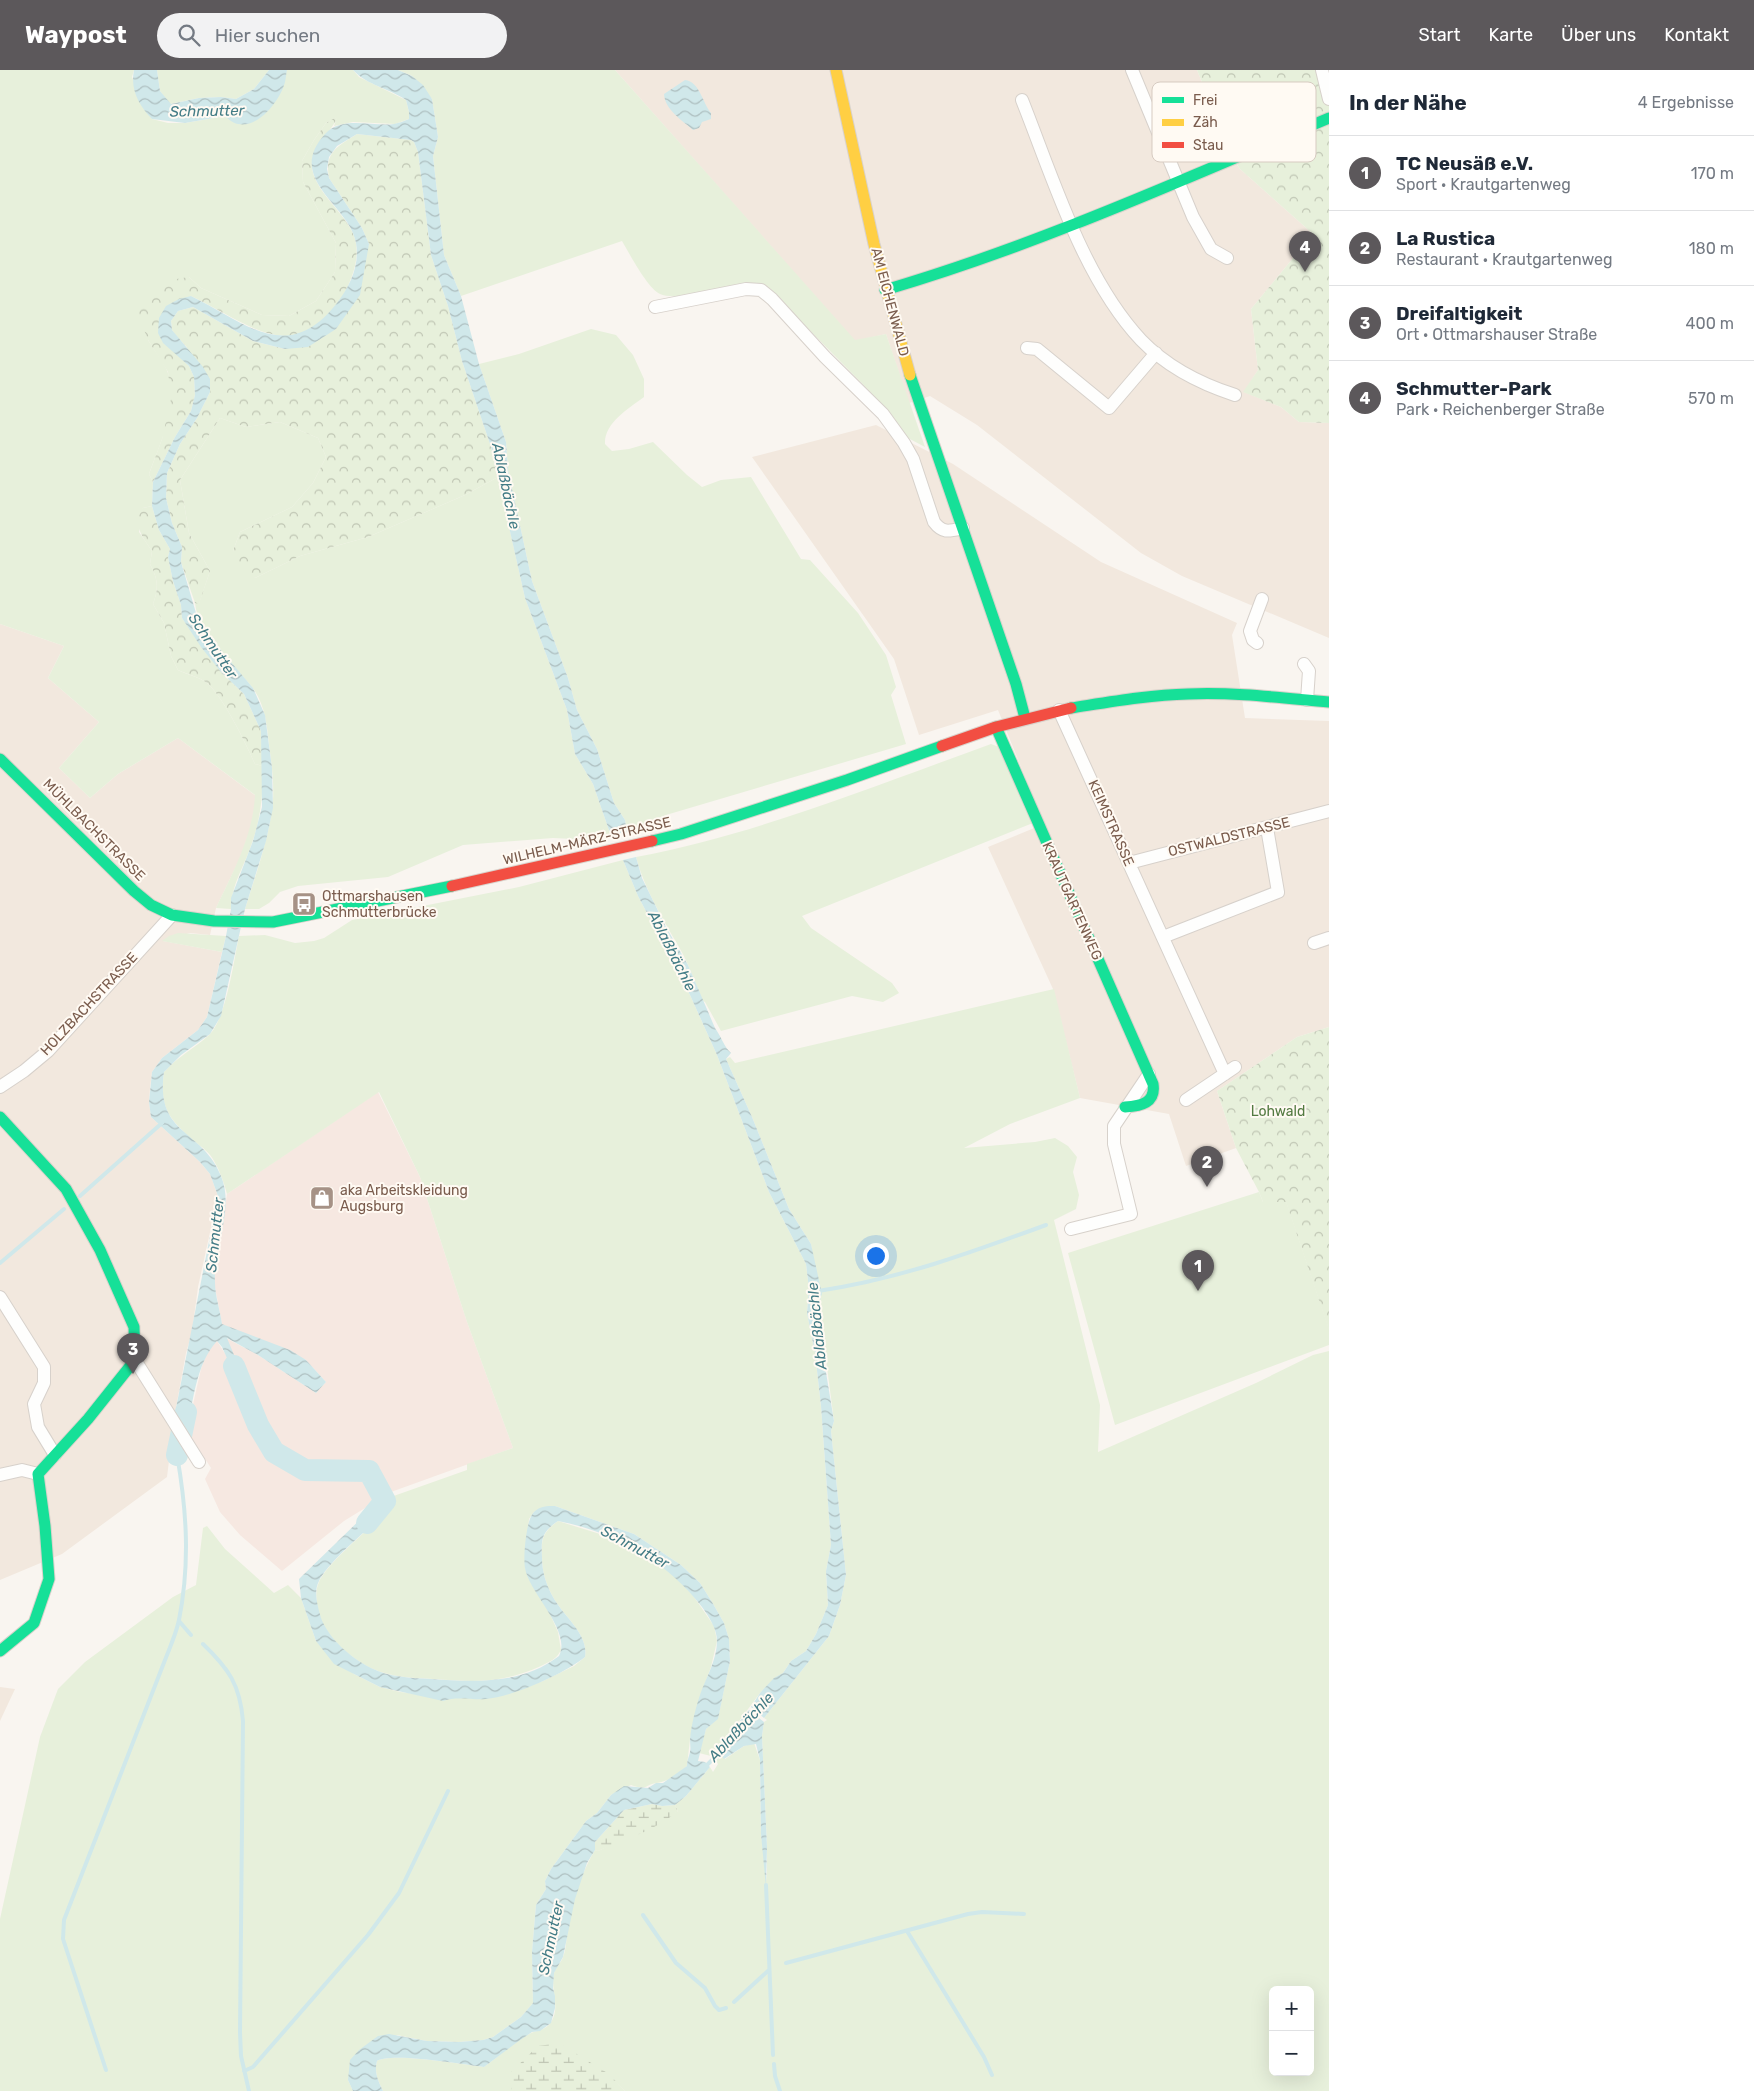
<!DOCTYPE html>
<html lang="de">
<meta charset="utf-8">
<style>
:root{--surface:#fff;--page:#f2f2f3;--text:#1f2937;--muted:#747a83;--line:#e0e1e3;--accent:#5c585b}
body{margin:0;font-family:Rubik,sans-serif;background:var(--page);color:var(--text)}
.controls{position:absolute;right:15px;bottom:15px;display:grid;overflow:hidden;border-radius:8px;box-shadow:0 5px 20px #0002}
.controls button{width:45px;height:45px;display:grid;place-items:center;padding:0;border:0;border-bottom:1px solid var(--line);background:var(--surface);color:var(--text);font:25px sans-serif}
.you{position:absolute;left:875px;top:1185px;width:18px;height:18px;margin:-12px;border:4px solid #fff;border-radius:50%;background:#1a73e8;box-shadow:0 0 0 8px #1a73e833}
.badge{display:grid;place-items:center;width:32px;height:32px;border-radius:50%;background:var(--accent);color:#fff;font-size:16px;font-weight:700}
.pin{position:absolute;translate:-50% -41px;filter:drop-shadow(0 1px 2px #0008)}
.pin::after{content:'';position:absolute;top:26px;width:18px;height:15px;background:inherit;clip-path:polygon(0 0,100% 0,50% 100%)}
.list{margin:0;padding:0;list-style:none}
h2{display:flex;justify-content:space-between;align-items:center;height:65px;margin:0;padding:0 20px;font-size:21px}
h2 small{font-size:16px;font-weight:400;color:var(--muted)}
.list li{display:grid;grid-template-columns:32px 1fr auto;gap:15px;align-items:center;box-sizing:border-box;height:75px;padding:0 20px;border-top:1px solid var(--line)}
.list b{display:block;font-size:19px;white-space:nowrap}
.list p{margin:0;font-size:16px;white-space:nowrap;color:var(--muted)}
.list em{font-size:16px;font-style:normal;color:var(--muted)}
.icon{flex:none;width:28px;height:28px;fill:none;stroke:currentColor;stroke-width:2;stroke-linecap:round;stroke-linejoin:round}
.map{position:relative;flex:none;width:1329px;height:2021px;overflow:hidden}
header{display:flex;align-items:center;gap:30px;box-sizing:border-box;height:70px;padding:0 25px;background:var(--accent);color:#fff}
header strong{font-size:24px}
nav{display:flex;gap:28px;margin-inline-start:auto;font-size:18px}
.search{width:350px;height:45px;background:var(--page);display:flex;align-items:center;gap:12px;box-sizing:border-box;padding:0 18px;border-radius:28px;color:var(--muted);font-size:19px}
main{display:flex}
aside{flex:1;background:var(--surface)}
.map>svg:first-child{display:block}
</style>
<header>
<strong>Waypost</strong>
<div class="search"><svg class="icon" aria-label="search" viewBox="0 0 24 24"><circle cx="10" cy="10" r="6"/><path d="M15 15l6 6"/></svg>Hier suchen</div>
<nav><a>Start</a><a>Karte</a><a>Über uns</a><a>Kontakt</a></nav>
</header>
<main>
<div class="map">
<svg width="1329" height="2021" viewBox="0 0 1329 2021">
<defs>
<pattern id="forest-crowns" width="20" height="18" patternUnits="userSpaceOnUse" patternTransform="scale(1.25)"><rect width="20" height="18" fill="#e7f0db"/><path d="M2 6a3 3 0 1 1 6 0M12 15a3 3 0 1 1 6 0" fill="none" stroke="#c0c6b4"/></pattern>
<pattern id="wetland-marsh" width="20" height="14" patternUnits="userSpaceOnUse" patternTransform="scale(1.25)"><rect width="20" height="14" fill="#e7f0db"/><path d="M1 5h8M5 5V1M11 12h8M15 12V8" fill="none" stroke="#c0c6b4"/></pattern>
<pattern id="water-waves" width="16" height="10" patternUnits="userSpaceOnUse" patternTransform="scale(1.25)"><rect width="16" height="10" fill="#d0e8ea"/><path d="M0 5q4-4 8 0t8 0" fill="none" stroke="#aebfc0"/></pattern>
</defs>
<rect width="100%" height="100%" fill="#f9f5f0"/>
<!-- residential -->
<path fill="#f2e8de" d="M615,0H1197L1233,89L1240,99L1313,164L1251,239L1258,300L1244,322L1281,337L1299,352L1329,353V568L1182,506L1141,483L977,355L930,326L909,333L886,264L855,271Z
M876,355L953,394L1101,492L1237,553L1232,565L1245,648L1329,651V957L1297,967L1217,1021L1236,1078L1186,1096L1169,1044L1080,1028L1053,919L988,777L1044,754L998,640L919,665L894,589L752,387Z
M0,554L64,576L48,608L99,652L59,698L90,728L118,704L178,668L256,726L255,740L249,763L241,786L216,838L210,865L190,863L163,871L222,882L207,947L198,960L162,988L152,1002L150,1018L149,1032L151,1047L200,1092L210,1104L218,1126L198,1217L192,1262L186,1283L175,1343L167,1407L62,1484L0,1510Z
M0,1617L15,1619L0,1651Z"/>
<!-- commercial -->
<path fill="#f6e8e1" d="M378,1022L420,1107L467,1252L513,1378L391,1422L344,1451L282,1501L240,1465L220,1442L205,1409L211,1398L187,1361L201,1299L208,1280L217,1271L249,1321L226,1268L258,1285L316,1323L326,1312L306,1290L222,1254L214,1212L227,1124Z"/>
<!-- green -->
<path fill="#e7f0db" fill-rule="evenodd" d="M0,0H134L132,7L152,49L168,53H185L226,46L286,2L287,0H353L359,7L406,30L409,42V49L395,54L353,52L334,56L337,47L326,53L314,70L302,91L303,112L336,173L335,202L316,231L289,246L262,245L201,218L189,207L148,270C154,280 164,292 168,303C179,335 160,374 149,404L153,412L152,436L143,438L139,462L152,481L150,494C158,509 159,518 153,534L164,553L171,586L178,600C186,604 196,606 204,611C221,621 246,674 255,694L263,696C263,723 261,748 252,773C245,795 231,815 231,839L216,838C233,802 253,766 255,725L178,668L118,704L90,728L59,698L99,652L48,608L64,576L0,554Z
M157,0H269L254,19L236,29L221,27L199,28L170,34L160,21Z
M398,0H615L855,270L886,264L925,377L908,368L889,341L772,222L763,215L752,213C732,216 677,232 660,224C648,219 629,183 622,171L461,226L444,185L433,86L438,67L432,29L412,6Z
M591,259L616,265L633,285L644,309V327C628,339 604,353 605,374L612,381L629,379L653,372L687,405L702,417L721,410L751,407L801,489L810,490L858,543L886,585L896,617L891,625L906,674L666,745L627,762L625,750L614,733L597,679L577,640L568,608L532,511L508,400L506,372L479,294L519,284Z
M220,348L246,357L280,352L318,368L326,387L313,413L292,437L240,462L233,481L255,508L300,486L368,467L465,425L498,407L525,528L567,640L575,684L593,714L611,766L595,770L553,768L463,775L388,807L298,816L280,822L269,833L259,839H245C255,807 267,774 272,740C275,719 272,696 269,675C267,655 265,634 252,617C232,592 199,567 195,533H199L210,501L189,463L180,410Z
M991,674L999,677L1033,753L802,846L811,858L892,913L899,923L883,932L852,926L721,961L705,932L703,931C695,913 689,894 679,877C662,848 645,820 636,787C755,765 877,715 991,674Z
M623,790L638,826L690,925L717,985L769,1122L806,1194L809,1219L807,1243L815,1283L821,1336L831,1475L826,1501L828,1535L816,1564L806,1581L791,1591L783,1603L760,1623L728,1666L711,1686L699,1683L706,1659L718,1648L730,1591L729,1569L724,1553L712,1532L700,1513L681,1495L634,1464L555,1436L534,1442L529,1449L525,1498L550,1544L558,1562L561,1580C557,1589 549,1592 541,1596C501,1614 474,1612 433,1609C413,1608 391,1607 373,1599C355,1591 333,1573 324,1556C318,1545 313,1524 319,1512C325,1497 355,1471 368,1459C377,1451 385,1445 390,1434L388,1428L467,1400V1394L513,1378L467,1252L420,1107L379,1022L227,1124C224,1113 220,1101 214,1091C210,1083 202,1077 195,1072C169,1049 159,1038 164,1002C177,987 195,978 209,965C226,949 234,890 239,866L265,865L295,873L314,871L324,868L352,850L519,817Z
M178,863L226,866L222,882L162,871L169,866Z
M1054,919L1080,1028L1010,1054L964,1078L1035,1072L1055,1068L1068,1076L1077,1087L1073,1102L1079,1125L1076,1139L1054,1150L1100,1335L1098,1382L1256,1313L1313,1285L1329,1281V2021H625L608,2004L511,2002V2021H383C378,2011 374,2002 377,1991C392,1982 463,1995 484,1997C500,1986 514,1971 531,1963C538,1960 546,1960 551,1952C561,1937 550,1920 554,1903C556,1897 561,1893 563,1887C567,1877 566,1866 568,1856C573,1830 581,1803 595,1780L598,1781L678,1741L675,1735L686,1726L710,1697L713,1702L718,1694L716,1691L722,1686L725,1689L744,1676L754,1673L760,1690L761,1764L767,1811V1777L762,1666L764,1652L767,1650L764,1648L829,1566L840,1535L846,1505L831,1361L834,1351L811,1174L789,1139L752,1047L726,989L730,987L735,993ZM1273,1920H1310V2002H1273Z
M1259,1122L1263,1132L1286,1131L1329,1259V1275L1115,1355L1068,1183Z
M558,1451L600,1464L634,1477L654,1490L677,1508L692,1524L714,1556L717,1571L711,1597L701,1624L690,1669L687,1696C676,1706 671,1710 657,1713C643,1715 649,1721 631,1715L611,1725L597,1743L586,1751L551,1799L545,1811L546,1819L536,1835L532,1882L533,1933L521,1947L493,1967L483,1970L459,1972L427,1971L397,1965L348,2010L353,2021H0V1849L40,1667L58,1619L85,1592L173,1527L196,1515L203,1458L207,1456L225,1479L274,1523L288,1515L301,1528L316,1571L354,1604L380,1617L400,1622L451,1628L500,1626L543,1611L574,1596L585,1587C589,1564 563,1546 553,1527C546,1514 542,1502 542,1487C541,1468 543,1462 558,1451Z"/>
<!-- forest -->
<path fill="url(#forest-crowns)" d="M1197,0H1322L1329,29V353L1299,352L1281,337L1243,322L1258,300L1251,239L1313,164L1240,99L1233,88Z
M338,46C332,62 314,73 312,91C309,118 346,142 354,166C361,185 353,207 344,224C298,301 250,254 191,226L159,248L178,285L189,296L194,307L195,325L191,341L175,367L153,412L149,404L162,369L171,329L168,302L148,270L137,242C152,219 161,210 189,207L201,218L262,245L289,246L316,231L335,202L336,173L303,112L302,91L314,70L326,53Z
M357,64L411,70L414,72L418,82L431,185L448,236L462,291L491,377L498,407L465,425L368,467L300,486L255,508L236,500L233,481L240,462L292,437L313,413L326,387L318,368L280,352L246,357L220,348L180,410L189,463L210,501L199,534L195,533L181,492L182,477L172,453L166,428L167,403L180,374L197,348L210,322L186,276L177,267L172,260L171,251L178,241L193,237L253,271L285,279L336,259L369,174L362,158L329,108C324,82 338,76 357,64Z
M152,436L159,460L170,479L168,487L173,511L181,535L182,548L221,602L244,624L261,661L263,696L255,694C246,674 221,621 204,611C196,606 187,604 178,600L171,586L164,553L153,534C159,518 158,509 150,494L152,481C143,468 131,453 143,438Z
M1329,957V1260L1286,1132H1263L1259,1122L1236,1078L1217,1021L1297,967Z"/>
<!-- wetland -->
<path fill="url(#wetland-marsh)" d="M652,1734L662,1736L675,1735L678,1741C654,1761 626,1769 598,1781L595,1780V1772L624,1740Z
M559,1973L609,2004L625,2021H511V2002L538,1976Z"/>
<!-- water -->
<path fill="url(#water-waves)" d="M134,0H157L160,21L171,34L199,28L221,27L236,29L254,19L269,0H287C286,4 286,8 285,12C279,35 248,71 225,46L185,53L152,49C139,35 130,20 134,0Z
M353,0H398L412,6L423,15L432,29L438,67L433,86L444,185L461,226L479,294L506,372L508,400L532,511L568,608L577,640L597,679L614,733L625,750L627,762L611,766L593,714L575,684L567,640L525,528L491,377L462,291L448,236L431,185L418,82L414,72L411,70L357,64L337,76L329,87L327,99L329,108L362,158L369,174L360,225L336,259L308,277L285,279L253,271L193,237L178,241L171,251L172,260L203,297L210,309V322L197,348L180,374L167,403L166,428L172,453L182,477L181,492L196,543L209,566L253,618L265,645L272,698L273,738L266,771L245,839L221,946L210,964L181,985L164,1002C155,1066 202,1058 221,1106C235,1140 213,1177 215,1212C215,1226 220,1240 222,1254L290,1280L306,1290L326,1312L316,1323L258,1285L227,1268L249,1321L243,1324L222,1277L217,1271C196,1294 193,1331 187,1361L175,1343L218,1126L210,1104L200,1092L151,1047L149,1032L152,1002L162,988L198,960L207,947L226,866L231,839V828L253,771L262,737L261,661L244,624L221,602L201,577L182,548L181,535L173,511L168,487L170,479L159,460L152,436L153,412L175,367L191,341L195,325L194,307L189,296L163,273L158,263L159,248L166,236L179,229L191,226C246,253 288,296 337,233C350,216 360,195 356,173C350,135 284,109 325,64C342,45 372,57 394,54C399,53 404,51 409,49V42L406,30C389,18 368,16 353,0Z
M685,10C700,12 702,32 711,43V49L702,52L699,58L693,60C682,50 665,40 664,24Z
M636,787L642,808L666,857L688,895L715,958C721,966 724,977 731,983L726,989L752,1047L789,1139L811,1174L822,1224C813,1240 831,1328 834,1351L831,1361L846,1505L840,1535L829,1566L764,1648L751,1637L760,1623L774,1608L783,1603L791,1591L806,1581L816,1564L828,1535L826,1501L831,1475L821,1336L815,1283L807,1243L809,1219L806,1194L769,1122L717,985L690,925L638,826L623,790Z
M388,1428L391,1434L386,1443C369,1458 328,1492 319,1511C313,1522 318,1537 321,1548C329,1569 351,1588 371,1598C389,1607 411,1608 431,1609C475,1612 521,1615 559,1586C572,1561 529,1523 525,1498C523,1488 526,1449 534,1442C540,1436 547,1436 555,1436L634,1464L681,1495L700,1513L712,1532L724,1553L729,1569L730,1591L718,1649L706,1659L698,1691L705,1692L710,1697L686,1726L675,1735L662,1736L652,1734L624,1740L595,1772V1780L587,1793L575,1829L563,1887L554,1903L553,1918L555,1926V1938L551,1953L540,1961L532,1962L516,1973L484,1997C464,1995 392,1982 377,1991C374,2002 378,2011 383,2021H353L348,2010L350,1990L359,1980L378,1966L389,1964L427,1971L459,1972L483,1970L493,1967L521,1947L533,1933L532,1882L536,1835L546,1819L545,1811L551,1799L586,1751L597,1743L611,1725L624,1716L648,1718L656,1713H663L687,1696C687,1690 689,1687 690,1682C691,1678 690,1674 690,1670C691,1656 696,1636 701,1622C707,1606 717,1589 717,1571C717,1559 709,1547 702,1537C667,1491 614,1462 558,1451C542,1462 541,1468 542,1487C542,1502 546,1514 553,1527C563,1546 589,1564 585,1587C564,1604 512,1627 486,1629C471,1630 457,1626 443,1631L380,1617L334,1594L316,1571L301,1528L299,1509L372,1438Z
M749,1640L764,1652L762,1666L767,1777L766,1818L761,1764L760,1690L756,1674L744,1676L724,1689L722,1686L716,1691L711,1686Z"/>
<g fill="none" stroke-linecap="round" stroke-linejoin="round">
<!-- stream -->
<path stroke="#d0e8ea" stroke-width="4" d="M80,1126L162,1053
M0,1193L64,1139
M818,1221C899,1209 970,1183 1046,1155
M179,1551L191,1565
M203,1574C229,1599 240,1615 243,1651L240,1962L241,1986L249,2021
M704,1698L717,1685
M766,1815L773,1985
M643,1845L676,1893L705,1918L715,1936L719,1940L726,1938
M907,1861L984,1987L992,2005
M786,1893L968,1844L982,1842L1024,1844
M734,1932L769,1900
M774,1994L775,2006L780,2021
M106,2000L63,1869L64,1850L165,1590C170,1577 176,1564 179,1550C190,1494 187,1442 177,1385
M244,2001L253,1997L368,1865L399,1823L448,1721"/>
<!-- river -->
<path stroke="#d0e8ea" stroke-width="22" d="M234,1296L258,1355L274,1382L305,1400L369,1401
M177,1385L186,1342
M367,1453L385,1431L371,1405"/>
<defs>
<path id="street" d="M1132,0L1193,147L1211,179L1227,188
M1322,0L1329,29
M1022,30C1053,108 1083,208 1141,270C1166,296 1201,314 1235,325
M655,237L746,219L761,220L772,229L825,287L883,344L904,373L913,389L934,452C943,464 950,461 963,458
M1027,278L1037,279L1109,338L1156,283
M1257,573L1253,570L1250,561L1262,529
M1304,594L1309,601L1307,630
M1059,640L1225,1004
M1129,793L1329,741
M1163,867L1278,822L1267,758
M1314,873L1329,868
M0,1017L24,1001L48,981L172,845
M1186,1030L1235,997
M1071,1159L1131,1144L1114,1074V1056L1149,1004
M0,1227L44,1297V1313L34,1334L38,1357L55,1385
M135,1290L199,1392
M0,1405L22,1400L38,1404"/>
<path id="fast" d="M885,220C1038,175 1182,110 1329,48
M910,305L1016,614L1025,648
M1071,638C1110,632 1149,625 1188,624C1235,622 1282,628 1329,632
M996,657L1153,1014C1156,1033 1141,1036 1125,1037
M0,689L134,821L151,835L172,845L214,851L273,852L452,816
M652,771L681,764L847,710L942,676
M0,1047L66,1119L100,1180L134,1257L135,1290L88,1349L38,1404L45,1456L49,1509L34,1553L0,1581"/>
<path id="slow" d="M836,0L874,174L910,305"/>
<path id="jam" d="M942,676L996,657L1071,638
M452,816L652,771"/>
</defs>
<!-- street casing -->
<use href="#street" stroke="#d7d1cb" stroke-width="14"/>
<!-- fast casing -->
<use href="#fast" stroke="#d9d2cb" stroke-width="13"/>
<!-- slow casing -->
<use href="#slow" stroke="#d9d2cb" stroke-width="13"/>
<!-- jam casing -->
<use href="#jam" stroke="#d9d2cb" stroke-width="13"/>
<!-- street -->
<use href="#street" stroke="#fefefd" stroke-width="12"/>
<!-- fast -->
<use href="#fast" stroke="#16e098" stroke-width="11"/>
<!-- slow -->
<use href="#slow" stroke="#ffcf43" stroke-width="11"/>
<!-- jam -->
<use href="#jam" stroke="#f24e42" stroke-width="11"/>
</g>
<!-- icons -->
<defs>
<symbol id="bus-square" viewBox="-11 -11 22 22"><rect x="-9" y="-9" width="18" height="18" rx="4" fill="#a69286" stroke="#fffaf3"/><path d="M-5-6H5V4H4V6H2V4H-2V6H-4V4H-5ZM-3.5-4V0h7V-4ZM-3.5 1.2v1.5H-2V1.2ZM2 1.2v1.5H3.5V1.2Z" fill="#fff"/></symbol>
<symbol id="shop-square" viewBox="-11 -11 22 22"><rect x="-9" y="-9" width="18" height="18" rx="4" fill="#a69286" stroke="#fffaf3"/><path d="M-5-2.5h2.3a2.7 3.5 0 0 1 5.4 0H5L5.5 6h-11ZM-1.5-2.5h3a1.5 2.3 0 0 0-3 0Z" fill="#fff"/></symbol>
</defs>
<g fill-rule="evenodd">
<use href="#bus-square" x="290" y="820" width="28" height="28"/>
<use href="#shop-square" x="308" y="1114" width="28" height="28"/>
</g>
<g text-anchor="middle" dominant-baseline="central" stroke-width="4" stroke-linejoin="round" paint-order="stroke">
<!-- street labels -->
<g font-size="14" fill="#7a5c4d" stroke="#fffaf3">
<text transform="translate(890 232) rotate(75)">AM EICHENWALD</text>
<text transform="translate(1111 753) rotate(66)">KEIMSTRASSE</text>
<text transform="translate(94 760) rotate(45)">MÜHLBACHSTRASSE</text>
<text transform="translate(1229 767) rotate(-14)">OSTWALDSTRASSE</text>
<text transform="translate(587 771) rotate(-13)">WILHELM-MÄRZ-STRASSE</text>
<text transform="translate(1072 831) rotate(66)">KRAUTGARTENWEG</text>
<text transform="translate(89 934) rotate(-47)">HOLZBACHSTRASSE</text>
</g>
<!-- poi labels -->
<g font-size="14" fill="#7a5c4d" stroke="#fffaf3" text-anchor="start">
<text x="322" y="826">Ottmarshausen<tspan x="322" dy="16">Schmutterbrücke</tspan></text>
<text x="340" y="1120">aka Arbeitskleidung<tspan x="340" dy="16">Augsburg</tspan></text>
</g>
<!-- park labels -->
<g font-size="14" fill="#537a41" stroke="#fffaf3">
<text x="1278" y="1041">Lohwald</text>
</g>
<!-- water labels -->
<g font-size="15" font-style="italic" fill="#437c86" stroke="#fffaf3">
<text transform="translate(207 41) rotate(-1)">Schmutter</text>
<text transform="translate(506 416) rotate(78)">Ablaßbächle</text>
<text transform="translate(213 576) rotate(56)">Schmutter</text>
<text transform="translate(672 881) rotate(63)">Ablaßbächle</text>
<text transform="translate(215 1165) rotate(-84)">Schmutter</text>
<text transform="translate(817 1256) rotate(-96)">Ablaßbächle</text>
<text transform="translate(635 1477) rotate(28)">Schmutter</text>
<text transform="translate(741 1657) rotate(-47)">Ablaßbächle</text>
<text transform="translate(551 1868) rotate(-78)">Schmutter</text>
</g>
</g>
<!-- legend -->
<rect x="1152" y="12" width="164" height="80" rx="8" fill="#fffaf3" stroke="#d7cbc1" stroke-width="1"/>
<rect x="1162" y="27" width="22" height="6" fill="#16e098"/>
<rect x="1162" y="49" width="22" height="7" fill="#ffcf43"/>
<rect x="1162" y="72" width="22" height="6" fill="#f24e42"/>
<g font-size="14" fill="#7a5c4d">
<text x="1193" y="35">Frei</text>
<text x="1193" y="57">Zäh</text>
<text x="1193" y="80">Stau</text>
</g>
</svg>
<div class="controls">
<button>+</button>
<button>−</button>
</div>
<div class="you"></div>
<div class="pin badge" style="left:1198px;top:1221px">1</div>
<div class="pin badge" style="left:1207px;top:1117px">2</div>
<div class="pin badge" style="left:133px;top:1304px">3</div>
<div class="pin badge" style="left:1305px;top:202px">4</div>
</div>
<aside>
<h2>In der Nähe<small>4 Ergebnisse</small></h2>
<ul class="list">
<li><span class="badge">1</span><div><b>TC Neusäß e.V.</b><p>Sport · Krautgartenweg</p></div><em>170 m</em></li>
<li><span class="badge">2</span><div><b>La Rustica</b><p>Restaurant · Krautgartenweg</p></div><em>180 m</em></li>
<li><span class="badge">3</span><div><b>Dreifaltigkeit</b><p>Ort · Ottmarshauser Straße</p></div><em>400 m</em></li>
<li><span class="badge">4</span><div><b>Schmutter-Park</b><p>Park · Reichenberger Straße</p></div><em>570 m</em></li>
</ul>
</aside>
</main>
